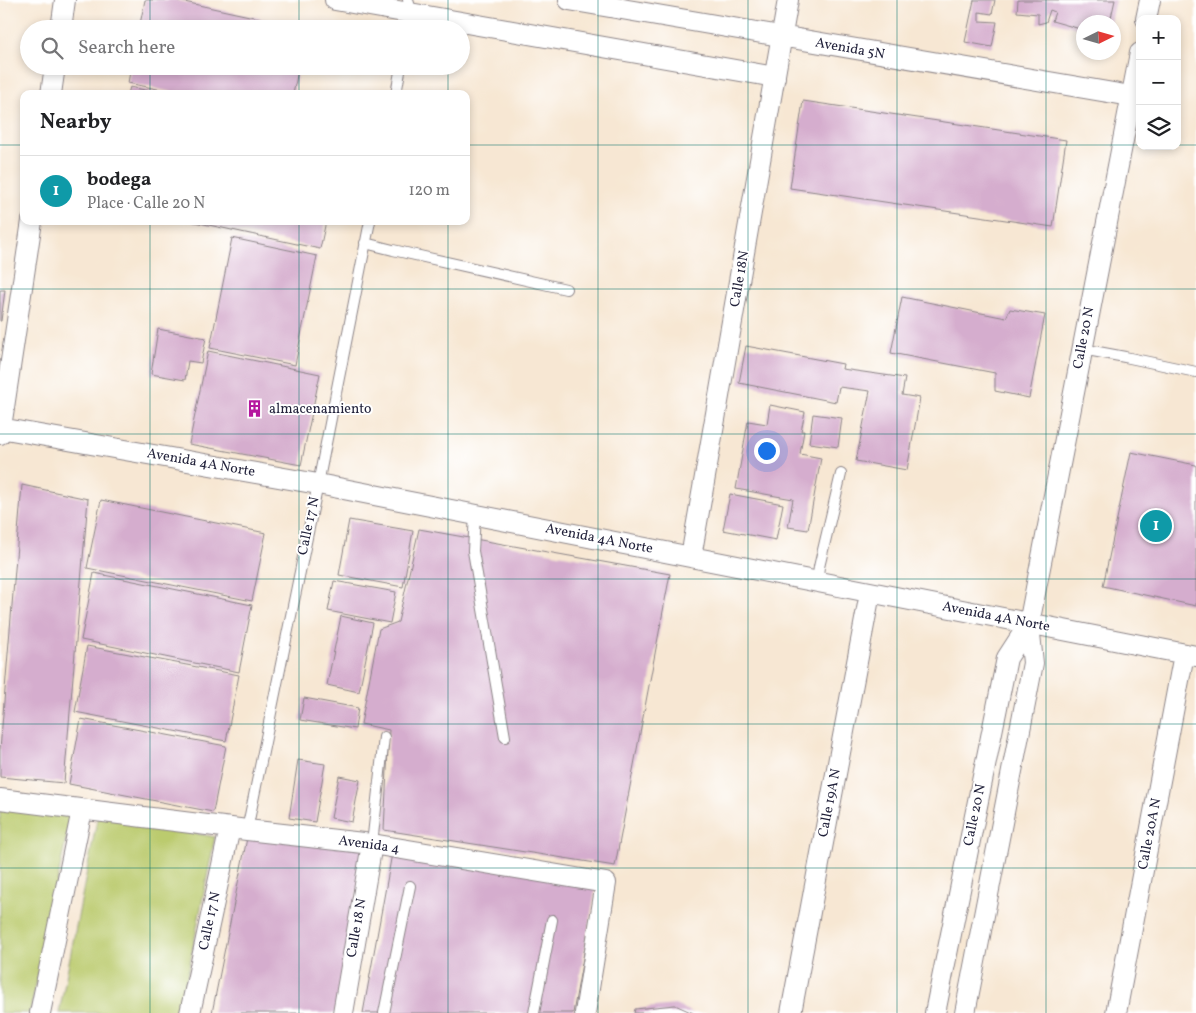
<!DOCTYPE html>
<meta charset="utf-8">
<style>
:root{--surface:#fff;--page:#f2f2f2;--text:#202124;--muted:#757577;--line:#e0e0e0;--accent:#b5179e}
body{margin:0;font-family:Vollkorn,serif;background:var(--page);color:var(--text)}
.controls{position:absolute;right:15px;top:15px;display:grid;overflow:hidden;border-radius:10px;box-shadow:0 2px 8px #0003}
.controls button{width:45px;height:45px;display:grid;place-items:center;padding:0;border:0;border-bottom:1px solid var(--line);background:var(--surface);color:var(--text);font:25px sans-serif}
.compass{position:absolute;left:1076px;top:15px;width:45px;height:45px;border-radius:50%;background:var(--surface);box-shadow:0 2px 8px #0003;rotate:85deg}
.you{position:absolute;left:766px;top:450px;width:18px;height:18px;margin:-12px;border:4px solid #fff;border-radius:50%;background:#1a73e8;box-shadow:0 0 0 8px #1a73e833}
.badge{display:grid;place-items:center;width:32px;height:32px;border-radius:50%;background:var(--accent);color:#fff;font-size:16px;font-weight:700}
.pin{position:absolute;translate:-50% -50%;border:2px solid #fff;box-shadow:0 1px 5px #0006}
.list{margin:0;padding:0;list-style:none}
h2{display:flex;justify-content:space-between;align-items:center;height:65px;margin:0;padding:0 20px;font-size:21px}
h2 small{font-size:16px;font-weight:400;color:var(--muted)}
.list li{display:grid;grid-template-columns:32px 1fr auto;gap:15px;align-items:center;box-sizing:border-box;height:70px;padding:0 20px;border-top:1px solid var(--line)}
.list b{display:block;font-size:19px;white-space:nowrap}
.list p{margin:0;font-size:16px;white-space:nowrap;color:var(--muted)}
.list em{font-size:16px;font-style:normal;color:var(--muted)}
.icon{flex:none;width:28px;height:28px;fill:none;stroke:currentColor;stroke-width:2;stroke-linecap:round;stroke-linejoin:round}
.map{position:relative;flex:none;width:1196px;height:1013px;overflow:hidden}
.search{position:absolute;background:var(--surface);box-shadow:0 2px 8px #0003;left:20px;top:20px;width:450px;height:55px;display:flex;align-items:center;gap:12px;box-sizing:border-box;padding:0 18px;border-radius:28px;color:var(--muted);font-size:19px}
.panel{position:absolute;background:var(--surface);box-shadow:0 2px 8px #0003;left:20px;top:90px;width:450px;height:135px;border-radius:10px}
.map>svg:first-child{display:block}
</style>
<div class="map">
<svg width="1196" height="1013" viewBox="0 0 1196 1013">
<rect width="100%" height="100%" fill="#fff"/>
<filter id="ink" filterUnits="userSpaceOnUse"><feTurbulence type="fractalNoise" baseFrequency=".02" numOctaves="2"/><feDisplacementMap in="SourceGraphic" scale="10" xChannelSelector="R" yChannelSelector="G"/><feConvolveMatrix kernelMatrix="1 2 1 2 8 2 1 2 1" color-interpolation-filters="sRGB"/></filter>
<filter id="wash" filterUnits="userSpaceOnUse"><feTurbulence type="fractalNoise" baseFrequency=".0096" numOctaves="4" result="noise"/><feDisplacementMap in="SourceGraphic" scale="20" xChannelSelector="R" yChannelSelector="G"/><feGaussianBlur stdDeviation="1.12" result="paint"/><feColorMatrix in="noise" values="0 0 0 0 0 0 0 0 0 0 0 0 0 0 0 0 0 1.4 0 .05"/><feComposite in="paint" operator="in"/></filter>
<g filter="url(#wash)">
<rect width="100%" height="100%" fill="#f7e7d3"/>
<!-- green -->
<path fill="#bbcb6e" stroke="#6e7654" d="M0,806L71,815L30,1013H0Z
M98,815L215,837L180,1013H59Z"/>
<g id="blocks">
<!-- building -->
<path fill="#d5adce" d="M145,0H175L310,29H139Z
M974,0H995L992,14L979,12V21L997,22L992,47L965,42Z
M1018,0H1115L1110,22H1084V30L1052,21L1055,12L1050,10L1046,22L1038,24V14L1017,12Z
M131,66H299L293,94H182L128,83Z
M130,87L160,93V94H128Z
M803,101L1066,140L1053,227L790,188Z
M190,221H326L320,249Z
M232,238L317,256L295,365L210,348Z
M0,290H5L1,321H0Z
M902,297L1006,318L1010,309L1045,315L1029,398L995,391V373L891,353Z
M158,329L206,338L201,363L188,361L185,380L151,374Z
M746,346L843,364L842,369L905,378L902,395L920,398L907,470L856,461L870,391L839,387L836,402L739,383Z
M208,351L320,374L301,465L189,444Z
M770,405L805,412L801,431H804L800,454L821,458L808,530L788,527L793,499L736,489L748,421L767,424Z
M813,414L842,418L838,447L809,443Z
M1131,452L1196,465V606L1103,586Z
M22,485L88,499L64,783L0,777V750Z
M730,494L783,504L776,540L723,530Z
M101,500L266,533L252,601L87,568Z
M349,520L413,531L403,587L339,575Z
M419,529L670,574L615,866L384,830L389,730L361,724L379,629L398,622Z
M94,573L252,605L239,672L81,640Z
M334,581L396,592L390,623L328,611Z
M341,616L373,623L359,692L327,685Z
M87,646L239,675L226,741L75,712Z
M304,698L358,708L355,729L300,720Z
M81,719L226,746L213,812L69,784Z
M298,760L325,764L315,822L289,818Z
M339,776L360,780L352,822L331,818Z
M248,833L365,848L335,1013H212Z
M393,848L596,886L573,1013H363Z
M675,1005L693,1013H634L635,1009Z"/>
</g>
</g>
<g filter="url(#ink)">
<use href="#blocks" fill-opacity="0" stroke="#8c8487" stroke-width="1"/>
<g fill="none" stroke-linecap="round" stroke-linejoin="round">
<defs>
<path id="service" d="M408,0L412,14L409,29
M396,94L401,66
M365,243L393,250L566,289
M1082,349L1125,357L1196,372
M475,514L473,551L505,737
M817,582L819,567L841,474
M247,830L318,484L370,221
M372,844L384,737
M384,1013L410,886
M534,1013L552,920"/>
<path id="minor" d="M335,0L775,77
M569,0L1131,96
M1146,19L1150,0
M61,29L65,0
M51,94L55,66
M0,428L318,484L1196,656
M0,434L32,221
M691,557L788,0
M0,799L247,830L372,844L606,883L585,1013
M40,1013L82,810
M190,1013L230,828
M343,1013L372,844
M791,1013L870,593
M935,1013L1007,658L1029,624
M965,1013L1033,663L1029,624L1140,53
M1116,1013L1184,654"/>
</defs>
<!-- service casing -->
<use href="#service" stroke="#8c8487" stroke-width="12"/>
<!-- minor casing -->
<use href="#minor" stroke="#8c8487" stroke-width="22"/>
<!-- service -->
<use href="#service" stroke="#fff" stroke-width="10"/>
<!-- minor -->
<use href="#minor" stroke="#fff" stroke-width="20"/>
</g>
</g>
<!-- grid -->
<path fill="none" stroke="#0f766e" stroke-width="1" stroke-opacity="0.55" d="M150,0V29M299,0V29M448,0V29M598,0V1013M748,0V1013M897,0V1013M1046,0V1013M150,66V94M299,66V94M448,66V94M0,145H24M466,145H1140M1177,145H1196M150,221V1013M299,221V1013M448,221V1013M0,289H1196M0,434H1196M0,579H1196M0,724H1196M0,868H1196"/>
<!-- icons -->
<defs>
<symbol id="building-bare" viewBox="-9 -9 18 18"><path d="M-4-6H4V6H1V3H-1V6H-4ZM-2.5-4.3h1.7v1.8h-1.7ZM.8-4.3h1.7v1.8H.8ZM-2.5-1h1.7V.8h-1.7ZM.8-1h1.7V.8H.8Z" fill="#b5179e" stroke="#fff" stroke-width="2.5" paint-order="stroke"/></symbol>
</defs>
<g fill-rule="evenodd">
<use href="#building-bare" x="242" y="396" width="25" height="25"/>
</g>
<g text-anchor="middle" dominant-baseline="central" stroke-width="4" stroke-linejoin="round" paint-order="stroke">
<!-- street labels -->
<g font-size="14" fill="#22223b" stroke="#fff">
<text transform="translate(850 49) rotate(10)">Avenida 5N</text>
<text transform="translate(740 279) rotate(-80)">Calle 18N</text>
<text transform="translate(1084 338) rotate(-79)">Calle 20 N</text>
<text transform="translate(201 463) rotate(10)">Avenida 4A Norte</text>
<text transform="translate(309 526) rotate(-78)">Calle 17 N</text>
<text transform="translate(599 539) rotate(11)">Avenida 4A Norte</text>
<text transform="translate(996 617) rotate(11)">Avenida 4A Norte</text>
<text transform="translate(830 803) rotate(-79)">Calle 19A N</text>
<text transform="translate(975 815) rotate(-78)">Calle 20 N</text>
<text transform="translate(1150 834) rotate(-79)">Calle 20A N</text>
<text transform="translate(369 845) rotate(8)">Avenida 4</text>
<text transform="translate(210 921) rotate(-78)">Calle 17 N</text>
<text transform="translate(357 928) rotate(-80)">Calle 18 N</text>
</g>
<!-- poi labels -->
<g font-size="14" fill="#22223b" stroke="#fff" text-anchor="start">
<text x="269" y="409">almacenamiento</text>
</g>
</g>
</svg>
<div class="controls">
<button>+</button>
<button>−</button>
<button><svg class="icon" aria-label="layers" viewBox="0 0 24 24"><path d="M12 4l9 5-9 5-9-5zM3 14l9 5 9-5"/></svg></button>
</div>
<svg class="compass" viewBox="-18 -18 36 36"><path d="M0-13l5 13h-10z" fill="#e53935"/><path d="M0 13l5-13h-10z" fill="#757577"/></svg>
<div class="you"></div>
<div class="pin badge" style="left:1156px;top:526px;background:#0f9aa8">1</div>
<div class="search"><svg class="icon" aria-label="search" viewBox="0 0 24 24"><circle cx="10" cy="10" r="6"/><path d="M15 15l6 6"/></svg>Search here</div>
<section class="panel">
<h2>Nearby<small></small></h2>
<ul class="list">
<li><span class="badge" style="background:#0f9aa8">1</span><div><b>bodega</b><p>Place · Calle 20 N</p></div><em>120 m</em></li>
</ul>
</section>
</div>
